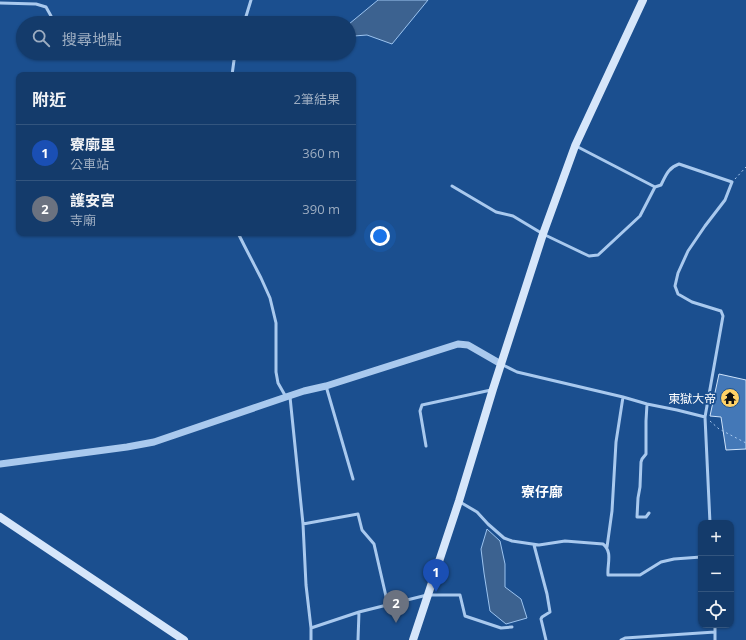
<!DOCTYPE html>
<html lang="zh-TW">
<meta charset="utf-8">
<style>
:root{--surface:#143b6b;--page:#1d4271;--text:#f1f3f6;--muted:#9dadc1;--line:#33557e;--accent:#e69b98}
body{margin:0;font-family:"Open Sans","Noto Sans TC",sans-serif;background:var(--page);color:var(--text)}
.controls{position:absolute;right:12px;bottom:12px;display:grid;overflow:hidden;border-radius:8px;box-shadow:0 1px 3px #0004}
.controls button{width:36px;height:36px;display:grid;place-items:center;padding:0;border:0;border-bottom:1px solid var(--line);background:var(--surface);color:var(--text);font:20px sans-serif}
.you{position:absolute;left:380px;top:236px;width:14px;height:14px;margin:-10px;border:3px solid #fff;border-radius:50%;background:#1a73e8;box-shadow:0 0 0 6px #1a73e833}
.badge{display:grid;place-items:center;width:26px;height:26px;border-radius:50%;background:var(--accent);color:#fff;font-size:13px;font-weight:700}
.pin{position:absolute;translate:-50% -33px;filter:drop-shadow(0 1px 2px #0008)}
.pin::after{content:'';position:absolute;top:21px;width:14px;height:12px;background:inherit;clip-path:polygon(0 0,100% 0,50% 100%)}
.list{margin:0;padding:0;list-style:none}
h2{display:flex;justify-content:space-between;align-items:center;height:52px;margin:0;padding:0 16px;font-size:17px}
h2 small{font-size:13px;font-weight:400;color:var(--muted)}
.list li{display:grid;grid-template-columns:26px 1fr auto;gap:12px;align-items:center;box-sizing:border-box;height:56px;padding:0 16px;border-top:1px solid var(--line)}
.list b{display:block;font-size:15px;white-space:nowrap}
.list p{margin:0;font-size:13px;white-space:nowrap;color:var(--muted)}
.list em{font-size:13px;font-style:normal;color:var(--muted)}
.icon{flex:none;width:22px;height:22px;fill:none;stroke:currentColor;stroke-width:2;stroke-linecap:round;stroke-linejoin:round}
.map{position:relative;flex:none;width:746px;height:640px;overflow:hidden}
.search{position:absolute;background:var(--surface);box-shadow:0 1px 3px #0004;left:16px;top:16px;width:340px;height:44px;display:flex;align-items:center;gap:10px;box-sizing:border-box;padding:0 14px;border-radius:22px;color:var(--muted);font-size:15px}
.panel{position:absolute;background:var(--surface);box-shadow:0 1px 3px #0004;left:16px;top:72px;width:340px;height:164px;border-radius:8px}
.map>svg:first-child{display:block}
</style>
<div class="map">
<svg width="746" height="640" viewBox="0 0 746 640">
<rect width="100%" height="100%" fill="#1b4f8f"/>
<!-- water -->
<path fill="#3c6290" stroke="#9cc4f0" d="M378,0H428L392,44L367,35L354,36L349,42V24Z
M487,529L500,541L505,564V587L521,599L527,618L506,624L490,611L484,573L481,549Z"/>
<!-- building -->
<path fill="#4478b7" stroke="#cfe3fa" d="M719,374L746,380V449L726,450L721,417L710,416Z"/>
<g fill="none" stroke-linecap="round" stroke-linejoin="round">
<!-- path -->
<path stroke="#a9c9ee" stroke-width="1" stroke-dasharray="2 3" stroke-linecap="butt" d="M735,179L746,167
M710,421L719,429L746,443"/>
<!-- service -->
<path stroke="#a9c9ee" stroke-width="3" d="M0,3L36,4L46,7L51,16L52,23
M244,23L251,0
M221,53L235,54
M232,75L235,53
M452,186L496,212L513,216L543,234L589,256L598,255L640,216L655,187
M238,233L244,245L261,278L270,298L276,323V372L278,383L286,397
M503,365L517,372L623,397L647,404L677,410L705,417L723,316L721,311L692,302L678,294L675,286L678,273L688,251L705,226L725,200L732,182L679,164C668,168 666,175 661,185L655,187L576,146
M326,386L353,479
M290,397L303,524L306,585L311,628V640
M647,404L646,421V454L642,459L641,462L640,487L638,498L637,517H646L649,513
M705,417L710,523
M426,446L420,411L422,405L491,390
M460,502L477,512L488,524L504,538L512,541L539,545L565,541L603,544C613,552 607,564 608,575H640L661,562L674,559L701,557
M303,524L358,514L362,530L374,544L388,605
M534,545L547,594L550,612L542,617L541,619L546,640
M607,547L612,511L616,442L623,397
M715,625V640
M311,628L359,612L427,595H460L465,616L501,628L512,627
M358,640L359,612
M621,640L625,638L715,632"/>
<!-- tertiary -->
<path stroke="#a9c9ee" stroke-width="7" d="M0,464L127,447L154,442L286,397L304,391L326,386L458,344L468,345L501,364"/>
<!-- secondary -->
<path stroke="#d6e6fa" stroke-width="8" d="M0,517L184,640
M413,640L459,501L493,389L543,234L575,146L643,0"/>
</g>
<!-- icons -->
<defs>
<symbol id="temple-disc" viewBox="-11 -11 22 22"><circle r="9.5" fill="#ffd166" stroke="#1b4f8f"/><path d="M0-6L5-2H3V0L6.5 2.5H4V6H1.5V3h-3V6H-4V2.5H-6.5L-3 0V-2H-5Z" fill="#111"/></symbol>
</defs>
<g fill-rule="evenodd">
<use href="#temple-disc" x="719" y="387" width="22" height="22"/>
</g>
<g text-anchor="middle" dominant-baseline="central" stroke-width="3.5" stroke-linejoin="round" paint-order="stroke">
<!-- poi labels -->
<g font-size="12" fill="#fff" stroke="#1b4f8f" text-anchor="end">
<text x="716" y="398">東獄大帝</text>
</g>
<!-- quarter labels -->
<g font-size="14" font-weight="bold" fill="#fff" stroke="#1b4f8f">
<text x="542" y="491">寮仔廍</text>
</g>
</g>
</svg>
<div class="controls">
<button>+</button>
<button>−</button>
<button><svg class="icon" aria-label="locate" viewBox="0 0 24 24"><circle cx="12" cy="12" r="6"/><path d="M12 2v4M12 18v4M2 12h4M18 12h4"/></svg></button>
</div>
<div class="you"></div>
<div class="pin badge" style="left:436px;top:592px;background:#1a4fb4">1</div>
<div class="pin badge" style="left:396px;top:623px;background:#6b7280">2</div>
<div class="search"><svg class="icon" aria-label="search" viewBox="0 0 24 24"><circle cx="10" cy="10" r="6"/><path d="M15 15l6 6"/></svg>搜尋地點</div>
<section class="panel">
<h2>附近<small>2筆結果</small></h2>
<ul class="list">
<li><span class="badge" style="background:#1a4fb4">1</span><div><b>寮廓里</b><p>公車站</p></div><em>360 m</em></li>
<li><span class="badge" style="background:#6b7280">2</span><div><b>護安宮</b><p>寺廟</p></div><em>390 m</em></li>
</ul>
</section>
</div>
